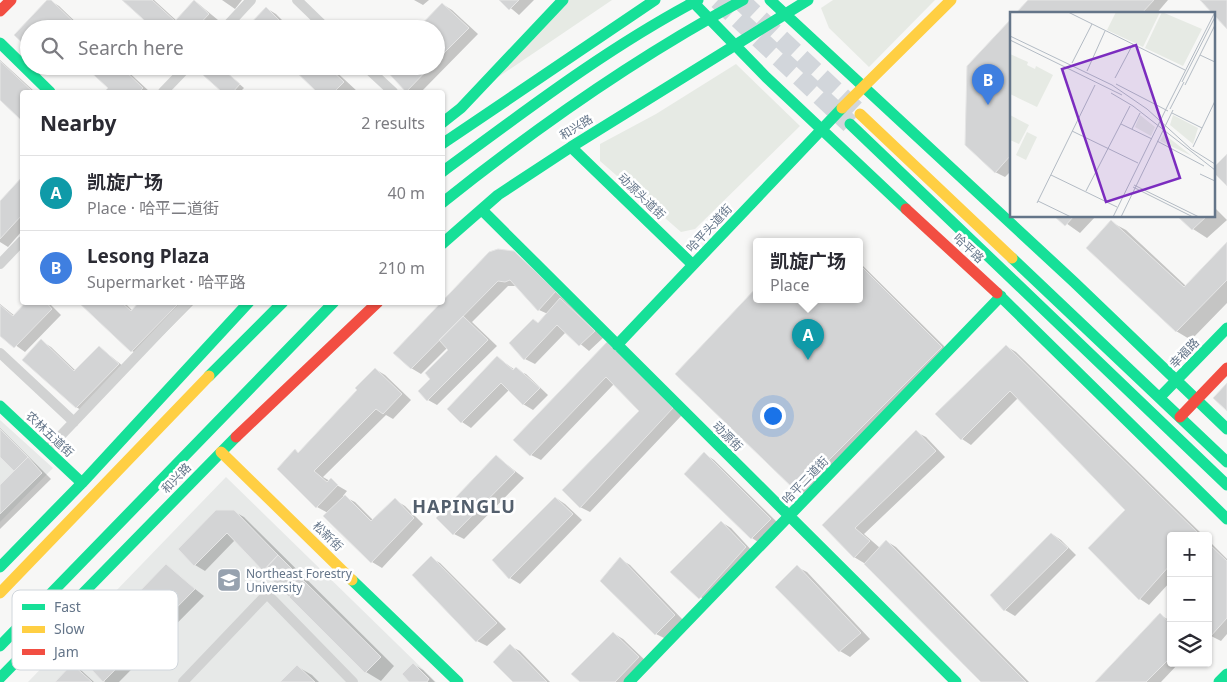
<!DOCTYPE html>
<meta charset="utf-8">
<style>
:root{--surface:#fff;--page:#f7f7f7;--text:#2b2b33;--muted:#7c7c81;--line:#e1e1e2;--accent:#2563eb}
body{margin:0;font-family:"Noto Sans","Noto Sans SC",sans-serif;background:var(--page);color:var(--text)}
.controls{position:absolute;right:15px;bottom:15px;display:grid;overflow:hidden;border-radius:5px;box-shadow:0 1px 4px #0004}
.controls button{width:45px;height:45px;display:grid;place-items:center;padding:0;border:0;border-bottom:1px solid var(--line);background:var(--surface);color:var(--text);font:25px sans-serif}
.you{position:absolute;left:772px;top:415px;width:18px;height:18px;margin:-12px;border:4px solid #fff;border-radius:50%;background:#1a73e8;box-shadow:0 0 0 8px #1a73e833}
.badge{display:grid;place-items:center;width:32px;height:32px;border-radius:50%;background:var(--accent);color:#fff;font-size:16px;font-weight:700}
.pin{position:absolute;translate:-50% -41px;filter:drop-shadow(0 1px 2px #0008)}
.pin::after{content:'';position:absolute;top:26px;width:18px;height:15px;background:inherit;clip-path:polygon(0 0,100% 0,50% 100%)}
.popup{position:absolute;left:753px;top:238px;width:110px;height:65px;box-sizing:border-box;display:grid;place-content:center;border-radius:5px;background:var(--surface);filter:drop-shadow(0 1px 4px #0005);font-size:16px;white-space:nowrap;color:var(--muted)}
.popup b{font-size:19px;color:var(--text)}
.popup::after{content:'';position:absolute;left:50%;top:100%;margin-left:-10px;border:10px solid transparent;border-top-color:var(--surface)}
.list{margin:0;padding:0;list-style:none}
h2{display:flex;justify-content:space-between;align-items:center;height:65px;margin:0;padding:0 20px;font-size:21px}
h2 small{font-size:16px;font-weight:400;color:var(--muted)}
.list li{display:grid;grid-template-columns:32px 1fr auto;gap:15px;align-items:center;box-sizing:border-box;height:75px;padding:0 20px;border-top:1px solid var(--line)}
.list b{display:block;font-size:19px;white-space:nowrap}
.list p{margin:0;font-size:16px;white-space:nowrap;color:var(--muted)}
.list em{font-size:16px;font-style:normal;color:var(--muted)}
.icon{flex:none;width:28px;height:28px;fill:none;stroke:currentColor;stroke-width:2;stroke-linecap:round;stroke-linejoin:round}
.map{position:relative;flex:none;width:1227px;height:682px;overflow:hidden}
.search{position:absolute;background:var(--surface);box-shadow:0 1px 4px #0004;left:20px;top:20px;width:425px;height:55px;display:flex;align-items:center;gap:12px;box-sizing:border-box;padding:0 18px;border-radius:28px;color:var(--muted);font-size:19px}
.panel{position:absolute;background:var(--surface);box-shadow:0 1px 4px #0004;left:20px;top:90px;width:425px;height:215px;border-radius:5px}
.map>svg:first-child{display:block}
</style>
<div class="map">
<svg width="1227" height="682" viewBox="0 0 1227 682">
<rect width="100%" height="100%" fill="#f7f7f6"/>
<!-- built -->
<path fill="#e7e9e8" d="M0,420L53,468L0,522Z
M226,477L436,682H28Z"/>
<!-- green -->
<path fill="#e6eae4" d="M564,0H612L479,90Z
M833,0H935L869,67L829,28L821,8Z
M736,64L800,126L695,229L681,232L600,161V144L656,114Z"/>
<!-- shadow -->
<path fill="#0003" d="M49,0L59,6L83,29H29L15,35Z
M124,0H154L177,21L195,1L218,20L210,29H155Z
M222,0H242L235,9Z
M414,0H429L423,5Z
M501,0H534L519,15Z
M1030,0H1168L1156,14H1017Z
M442,4L452,10L478,34L421,92H410L383,67L436,66V29Z
M266,8L276,14L291,29H254Z
M1011,21V171L1005,177L995,172Z
M0,60L35,92H22V119L0,98Z
M86,66H122L150,92H106L110,88Z
M211,66H219L244,88L240,92H224L204,75Z
M292,66H330L358,92H319Z
M22,179V231L8,247L0,242V202Z
M1213,206L1227,220L1207,238L1193,229L1179,216H1213Z
M1056,216H1096L1080,233Z
M1111,222L1126,230L1186,286L1227,244V303L1191,340L1176,331Z
M513,252L604,337L589,351L566,332L535,364L525,359L539,324L548,314L539,310L517,286H508L472,322L497,346L437,405L428,400L432,379L450,350L448,347L421,374L411,368Z
M859,262L951,353L808,497L798,491L677,374L757,299H859Z
M28,302H48L61,315L25,352L0,334V304L15,316Z
M80,302H124L133,311L141,302H196L142,356L132,351Z
M41,341L51,347L76,371L99,347L128,370L86,413L76,407Z
M608,344L682,415L590,512L580,507L641,411L614,384L541,460L531,455Z
M1006,346L1016,352L1204,536H1171V581L1149,605L1140,599L1090,548L1127,510L1018,398L971,445L962,439Z
M497,357L515,370L526,374L548,395L533,410L523,404L509,390L471,428L462,422L449,409Z
M375,369L385,375L411,400L393,419L386,415L323,477L347,491L343,496L355,502L373,520L395,500L405,506L423,524L382,568L372,562L325,516L328,513L317,507L295,451L299,453L359,390Z
M0,428L51,479L0,529V487L16,471L0,456Z
M916,432L926,437L945,457L864,534L880,548L886,541L896,547L1029,682H982L864,563L854,557L824,525Z
M705,454L714,460L780,525L761,544L752,538L686,474Z
M497,457L524,478L464,539L454,534Z
M556,498L565,504L582,520L520,584L510,578Z
M233,511L244,517L394,666L381,681L366,672L235,540L205,571L195,565Z
M721,522L731,528L755,554L709,604L672,572Z
M1052,534L1061,540L1076,555L1015,616L1005,610L991,595Z
M1208,540L1227,559V634L1221,641L1211,636L1214,587L1208,582Z
M431,558L440,563L506,629L487,646L477,641Z
M620,559L630,565L684,621L666,639L656,634Z
M166,566L204,596L119,682H105L79,655Z
M797,567L807,572L870,639L850,657L840,651Z
M1160,615L1171,621V663H1179L1161,682H1097Z
M613,633L623,639L648,663L630,682H581Z
M510,646L520,651L550,682H515Z
M413,664L423,670L435,682H410Z
M72,665L82,671L94,682H56Z
M298,667L312,675L319,682H282Z"/>
<!-- building -->
<path fill="#d3d4d5" stroke="#e6e6e6" d="M47,0H51L81,29H29V49L14,35Z
M122,0H152L175,21L194,0L209,14L195,29H154Z
M499,0H519L509,10Z
M1028,0H1154L1141,14H1015Z
M1200,0H1227V29L1213,14Z
M442,3L469,28L436,61V29H417Z
M266,7L288,29H252L249,25Z
M1011,19V155L995,173L965,145L967,66Z
M0,61L33,92H22V121L0,100Z
M84,66H120L143,88L139,92H104L108,88Z
M210,66H219L240,84L233,92H222L203,75Z
M290,66H327L344,82L334,92H317Z
M382,66H431L406,92Z
M1227,154V186L1213,172V168Z
M22,177V215L0,239V201Z
M1054,216H1074L1065,226Z
M1177,216H1207L1192,230Z
M1111,220L1184,287L1227,242V280L1176,332L1086,248Z
M498,249L514,251L556,291L538,311L510,280L505,282L498,281L411,369L393,353L489,252Z
M859,264L942,347L797,492L675,374L757,287V299H859Z
M560,298L595,331L579,346L557,325L524,360L509,343L533,319L538,323Z
M26,302H46L52,309L14,348L0,336V305L13,316Z
M78,302H121L131,311L139,302H180L131,352Z
M463,316L488,340L427,401L418,391L430,379L425,373L448,350L439,340Z
M41,339L74,371L99,346L119,364L76,408L22,360Z
M607,342L673,408L580,508L562,490L639,411L606,377L530,456L513,440Z
M1006,345L1201,536H1171V564L1139,600L1088,548L1125,510L1010,391L961,440L935,414Z
M497,356L513,370L516,367L540,388L523,405L501,383L461,423L447,409Z
M375,368L402,394L383,414L376,409L314,471L327,482L331,478L338,485L316,508L277,469L295,449L298,453L357,390L355,388Z
M1227,383V411L1213,398Z
M0,429L28,457L14,471L0,457Z
M916,430L936,451L855,528L870,541L854,558L822,525Z
M704,452L771,519L751,539L684,474Z
M496,455L515,472L453,535L436,518Z
M28,457L42,473L0,514V485Z
M345,495L371,521L395,498L414,518L371,563L323,516Z
M555,497L573,514L509,579L492,560Z
M216,510H234L278,555L263,571L227,533L194,566L178,549Z
M721,521L746,547L699,599L670,572Z
M1051,533L1068,548L1004,611L990,595Z
M886,540L1026,682H981L864,564Z
M1208,543L1227,561V618L1210,637L1208,635V590L1212,587L1208,584Z
M278,555L304,581L289,597L263,571Z
M431,556L497,623L476,642L412,575Z
M620,557L675,615L655,635L600,581Z
M166,564L195,589L103,682L78,655Z
M797,565L861,633L839,652L775,587Z
M304,581L381,657L365,673L289,597Z
M1160,613L1171,625V657L1146,682H1095Z
M613,632L639,657L615,682H580L571,674Z
M510,644L547,682H513L493,662Z
M413,663L429,679L427,682H409L402,674Z
M72,664L92,682H55Z
M297,665L315,682H280Z"/>
<g fill="none" stroke-linecap="round" stroke-linejoin="round">
<!-- highway-tunnel -->
<path stroke="#d2d6db" stroke-width="19" stroke-dasharray="19 9" stroke-linecap="butt" d="M718,0L850,124
M740,0L860,114"/>
<!-- street -->
<path stroke="#d1d2d2" stroke-width="10" d="M297,0L327,29
M224,29L251,0
M365,66L393,92
M163,92L188,66
M0,264L22,241
M0,353L74,422
M47,450L188,302
M183,682L267,594L353,682"/>
<!-- fast -->
<path stroke="#16e098" stroke-width="11" d="M691,0L766,77L906,209
M770,0L1074,282L1227,429
M0,43L50,92
M442,123L461,108L563,0
M850,124L1227,485
M442,144L655,0
M571,147L693,265
M442,172C525,111 607,48 698,0
M442,203C537,127 635,58 743,0
M482,210L956,682
M442,244L498,195L571,147L808,0
M1012,258L1227,462
M997,293L1227,519
M617,345L842,108
M209,376L283,302
M1160,397L1227,328
M0,406L82,483
M0,567L82,483L249,302
M352,580L458,682
M0,646L334,302
M0,678L236,437
M629,682L1001,296
M1219,682L1227,674"/>
<!-- slow -->
<path stroke="#ffcf43" stroke-width="11" d="M842,108L951,0
M860,114L1012,258
M221,452L352,580
M0,593L209,376"/>
<!-- jam -->
<path stroke="#f24e42" stroke-width="11" d="M0,11L11,0
M906,209L997,293
M1180,417L1227,368
M236,437L378,302"/>
</g>
<!-- icons -->
<defs>
<symbol id="university-square" viewBox="-11 -11 22 22"><rect x="-9" y="-9" width="18" height="18" rx="4" fill="#97a2af" stroke="#fff"/><path d="M0-5L7-2L0 1L-7-2ZM-4 1L0 2.5L4 1V4Q0 6-4 4Z" fill="#fff"/></symbol>
</defs>
<g fill-rule="evenodd">
<use href="#university-square" x="215" y="566" width="28" height="28"/>
</g>
<g text-anchor="middle" dominant-baseline="central" stroke-width="5" stroke-linejoin="round" paint-order="stroke">
<!-- street labels -->
<g font-size="12" fill="#647589" stroke="#fff">
<text transform="translate(576 127) rotate(-32)">和兴路</text>
<text transform="translate(642 196) rotate(44)">动源头道街</text>
<text transform="translate(709 228) rotate(-47)">哈平头道街</text>
<text transform="translate(969 248) rotate(43)">哈平路</text>
<text transform="translate(1184 353) rotate(-46)">幸福路</text>
<text transform="translate(50 434) rotate(43)">农林五道街</text>
<text transform="translate(728 436) rotate(45)">动源街</text>
<text transform="translate(176 478) rotate(-46)">和兴路</text>
<text transform="translate(805 480) rotate(-46)">哈平二道街</text>
<text transform="translate(328 536) rotate(44)">松新街</text>
</g>
<!-- poi labels -->
<g font-size="12" fill="#647589" stroke="#fff" text-anchor="start">
<text x="246" y="573">Northeast Forestry<tspan x="246" dy="14">University</tspan></text>
</g>
<!-- district labels -->
<g font-size="18" font-weight="bold" letter-spacing="1" fill="#535f6d" stroke="#fff">
<text x="464" y="506">HAPINGLU</text>
</g>
</g>
<!-- overview -->
<g transform="translate(1010 12)">
<rect width="205" height="205" fill="#f7f7f6"/>
<path d="M106,0H150L133,35L97,18ZM152,0L192,17L173,54L135,36ZM0,42L18,50L17,53L25,57L26,54L43,63L27,95L0,82ZM0,103L19,113L9,132L0,128ZM130,103L145,115L141,124L125,115ZM163,103L188,116L183,132L160,113ZM17,120L27,125L16,148L6,143ZM154,122L182,144L150,129Z" fill="#e6eae4"/>
<path fill="none" stroke="#b3bbc4" stroke-width="1" d="M58,0L175,58M0,24L102,73L137,97L181,137L205,152M0,28L112,83M190,43L205,50M62,51L82,12M77,59L95,19M105,66L123,32M172,70L205,5M106,72L158,99M175,73L205,13M101,81L123,94L205,158M157,95L205,0M160,97L174,70M162,101L192,116M111,112L142,127M122,117L130,101M62,119L128,151M147,129L194,154M183,135L205,89M190,162L205,169M41,163L107,195M124,173L189,205M123,175L183,205M76,179L120,94M28,189L61,205M27,191L85,73M103,205L157,95M111,205L163,98"/>
<path fill="#7b2cbf" fill-opacity="0.15" stroke="#7b2cbf" stroke-width="2.5" d="M126,33L170,166L96,190L52,57Z"/>
<rect width="205" height="205" fill="none" stroke="#647589" stroke-width="2.5"/>
</g>
<!-- legend -->
<rect x="12" y="590" width="166" height="80" rx="8" fill="#fff" stroke="#d0d6dc" stroke-width="1"/>
<rect x="22" y="604" width="23" height="6" fill="#16e098"/>
<rect x="22" y="626" width="23" height="7" fill="#ffcf43"/>
<rect x="22" y="649" width="23" height="6" fill="#f24e42"/>
<g font-size="14" fill="#647589">
<text x="54" y="612">Fast</text>
<text x="54" y="634">Slow</text>
<text x="54" y="657">Jam</text>
</g>
</svg>
<div class="controls">
<button>+</button>
<button>−</button>
<button><svg class="icon" aria-label="layers" viewBox="0 0 24 24"><path d="M12 4l9 5-9 5-9-5zM3 14l9 5 9-5"/></svg></button>
</div>
<div class="you"></div>
<div class="pin badge" style="left:808px;top:360px;background:#0f9aa8">A</div>
<div class="popup"><b>凯旋广场</b>Place</div>
<div class="pin badge" style="left:988px;top:105px;background:#3f7fe0">B</div>
<div class="search"><svg class="icon" aria-label="search" viewBox="0 0 24 24"><circle cx="10" cy="10" r="6"/><path d="M15 15l6 6"/></svg>Search here</div>
<section class="panel">
<h2>Nearby<small>2 results</small></h2>
<ul class="list">
<li><span class="badge" style="background:#0f9aa8">A</span><div><b>凯旋广场</b><p>Place · 哈平二道街</p></div><em>40 m</em></li>
<li><span class="badge" style="background:#3f7fe0">B</span><div><b>Lesong Plaza</b><p>Supermarket · 哈平路</p></div><em>210 m</em></li>
</ul>
</section>
</div>
